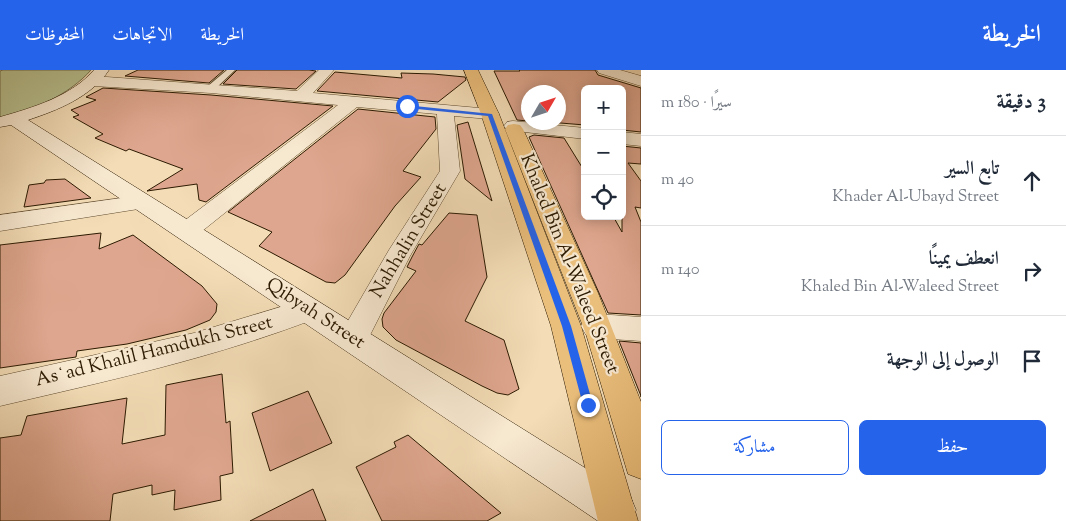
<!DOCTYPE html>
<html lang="ar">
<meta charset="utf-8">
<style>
:root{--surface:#fff;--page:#f2f2f3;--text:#1f2937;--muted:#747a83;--line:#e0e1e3;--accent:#2563eb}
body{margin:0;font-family:"Sorts Mill Goudy",Amiri,serif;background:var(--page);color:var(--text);direction:rtl}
.controls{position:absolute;right:15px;top:15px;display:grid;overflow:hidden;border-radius:8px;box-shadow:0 2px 12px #0003}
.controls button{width:45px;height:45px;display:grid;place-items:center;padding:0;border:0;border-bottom:1px solid var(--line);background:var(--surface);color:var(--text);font:25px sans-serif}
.compass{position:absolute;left:521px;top:15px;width:45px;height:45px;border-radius:50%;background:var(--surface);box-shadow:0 2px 12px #0003;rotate:51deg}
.stop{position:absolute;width:15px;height:15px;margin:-11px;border:4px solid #2563eb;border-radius:50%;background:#fff}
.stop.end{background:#2563eb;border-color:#fff;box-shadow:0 1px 5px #0008}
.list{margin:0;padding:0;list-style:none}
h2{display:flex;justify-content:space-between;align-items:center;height:65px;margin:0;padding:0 20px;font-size:21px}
h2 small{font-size:16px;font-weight:400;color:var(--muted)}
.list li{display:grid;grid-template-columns:32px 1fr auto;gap:15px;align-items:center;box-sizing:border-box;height:90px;padding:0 20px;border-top:1px solid var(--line)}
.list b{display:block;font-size:19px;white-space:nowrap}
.list p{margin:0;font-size:16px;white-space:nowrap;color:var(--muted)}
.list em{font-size:16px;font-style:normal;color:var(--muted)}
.actions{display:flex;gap:10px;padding:15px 20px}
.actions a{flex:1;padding:11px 0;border:1px solid var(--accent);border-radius:8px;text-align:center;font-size:18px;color:var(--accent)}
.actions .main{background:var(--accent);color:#fff}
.icon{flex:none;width:28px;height:28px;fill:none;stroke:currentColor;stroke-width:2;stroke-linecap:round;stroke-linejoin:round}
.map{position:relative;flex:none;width:641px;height:451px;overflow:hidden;direction:ltr}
header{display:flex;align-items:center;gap:30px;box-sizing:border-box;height:70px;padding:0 25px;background:var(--accent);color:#fff}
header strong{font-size:24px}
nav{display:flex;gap:28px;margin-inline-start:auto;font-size:18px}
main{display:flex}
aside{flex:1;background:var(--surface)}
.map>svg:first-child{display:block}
</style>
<header>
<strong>الخريطة</strong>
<nav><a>الخريطة</a><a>الاتجاهات</a><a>المحفوظات</a></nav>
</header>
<main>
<aside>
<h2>3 دقيقة<small>سيرًا · 180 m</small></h2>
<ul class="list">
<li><svg class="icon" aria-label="ahead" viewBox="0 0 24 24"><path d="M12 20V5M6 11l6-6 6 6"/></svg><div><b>تابع السير</b><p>Khader Al-Ubayd Street</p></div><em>40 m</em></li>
<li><svg class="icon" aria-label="right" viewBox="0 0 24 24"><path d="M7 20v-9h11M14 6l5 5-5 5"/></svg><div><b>انعطف يمينًا</b><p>Khaled Bin Al-Waleed Street</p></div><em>140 m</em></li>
<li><svg class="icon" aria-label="arrive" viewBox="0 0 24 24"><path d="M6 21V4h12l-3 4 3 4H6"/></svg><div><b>الوصول إلى الوجهة</b></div></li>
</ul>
<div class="actions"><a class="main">حفظ</a><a>مشاركة</a></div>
</aside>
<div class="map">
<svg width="641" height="451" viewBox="0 0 641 451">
<rect width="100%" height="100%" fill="#f3dcb6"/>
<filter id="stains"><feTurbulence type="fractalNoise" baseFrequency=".004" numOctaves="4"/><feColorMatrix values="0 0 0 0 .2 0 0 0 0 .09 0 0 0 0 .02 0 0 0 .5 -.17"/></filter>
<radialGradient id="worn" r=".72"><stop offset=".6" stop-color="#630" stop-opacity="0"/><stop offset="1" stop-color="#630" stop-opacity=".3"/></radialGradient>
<!-- green -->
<path fill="#b8c190" stroke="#726e48" d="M3,0H91C69,25 32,41 0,48V1Z"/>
<!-- building -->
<path fill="#dea68e" stroke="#2c1a01" d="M138,0H224L209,13L125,6Z
M237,0H309L316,1L296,19L223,14Z
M519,0H595L598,5L641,18V62L622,60V19H585V55L548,52H558V22H528V51L517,50L494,1H520Z
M335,2L402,8L401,3L433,4L465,7L466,10L438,32L317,21Z
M103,18L211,25L333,36L206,132L199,130L197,114L147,121L183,99L129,79L126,81L95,68L103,64L73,47L79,45L71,40L96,30L86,27Z
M358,39L435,47L436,59L403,101L421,107L395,136L345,205L335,213L326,212L259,176L272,162L228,142Z
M468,52L492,131L465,109L457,55Z
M534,65L564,68L585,102V146H613L622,162V76L641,78V94L628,93L641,111V138L635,137L641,152V245L608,243L529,67Z
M65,109L91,128L24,137L29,115L44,113L46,110Z
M449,143L477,145L487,207L465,251L504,270L519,319L508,325L497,323L482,316L396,270L383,257L382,249L384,243L416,201L407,197L412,187L419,174L422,175Z
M101,163L99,179L133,165L202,216L217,234L216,242L210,250L186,260L127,274L77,281L76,287L0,298V175Z
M619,271L641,273V327V326Z
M222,304L226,353L230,351L233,403L220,406L221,430L174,440L175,420L152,425V415L113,424L110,451H0V368L21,365L27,346L127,328L122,374L165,365L166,315Z
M308,321L332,373L270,401L252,343Z
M408,365L501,443L487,451H382L356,397L396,377L394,372Z
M313,419L326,451H250Z"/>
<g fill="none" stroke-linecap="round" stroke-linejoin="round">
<defs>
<path id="lane" d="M227,0H235L214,20H208V16Z"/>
<path id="street" d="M319,0H334L313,23L490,39L496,40L499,44L496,48L490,49L454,46L460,101L410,186L364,277L353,281L342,277L338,268L389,180L440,101L437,44L357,37L196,166L188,168L180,166L176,160L180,154L338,35L211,23L93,16L85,11L93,6L297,21Z
M597,0H620L641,6V16L599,3Z
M513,51L585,58V69L507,60L504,56L507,52Z
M622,62L641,64V76L622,74Z
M143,125L151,127L154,132L151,137L0,161V145Z
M307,229L317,232L321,240L317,248C214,288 107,311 0,336V306L194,263Z
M596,244L641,247V271L596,268L586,265L581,256L586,247Z"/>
<path id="secondary" d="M94,0H109C91,27 58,40 28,50L630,426L636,440L631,451H598L11,55L0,57V47C32,38 72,26 94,0Z"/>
<path id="primary" d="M464,0H478L499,44L581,256L638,451H598L551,256L481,44Z
M514,54L520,55L523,59L598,223L641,332V409L628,404L586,264L505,59L508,55Z"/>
</defs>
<!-- lane casing -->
<use href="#lane" stroke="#5e4a2e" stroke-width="2"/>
<!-- street casing -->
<use href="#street" stroke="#5e4a2e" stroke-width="1"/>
<!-- secondary casing -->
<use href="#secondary" stroke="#2c1a01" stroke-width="1"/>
<!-- primary casing -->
<use href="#primary" stroke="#2c1a01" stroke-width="1"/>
<!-- lane -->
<use href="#lane" fill="#f7e8d0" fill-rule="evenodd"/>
<!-- street -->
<use href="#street" fill="#f7e8d0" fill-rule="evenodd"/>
<!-- secondary -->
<use href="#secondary" fill="#f7e8d0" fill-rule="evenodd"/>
<!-- primary -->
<use href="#primary" fill="#eabe7b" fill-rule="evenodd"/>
</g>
<!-- route -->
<path fill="#2563eb" d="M405,35L492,44L571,256L593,335L592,339H585L583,335L562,256L488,46L407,38Z"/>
<g text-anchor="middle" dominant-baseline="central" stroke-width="4.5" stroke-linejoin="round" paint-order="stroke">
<!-- street labels -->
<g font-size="19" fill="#2c1a01" stroke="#f7e8d0">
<text transform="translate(409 171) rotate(-59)">Nahhalin Street</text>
<text transform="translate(569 194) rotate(68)">Khaled Bin Al-Waleed Street</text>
<text transform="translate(315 244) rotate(33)">Qibyah Street</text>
<text transform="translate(154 282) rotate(-14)">Asʻad Khalil Hamdukh Street</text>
</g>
</g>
<rect width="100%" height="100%" filter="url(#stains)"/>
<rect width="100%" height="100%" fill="url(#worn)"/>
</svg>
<div class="controls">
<button>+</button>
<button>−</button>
<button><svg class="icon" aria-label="locate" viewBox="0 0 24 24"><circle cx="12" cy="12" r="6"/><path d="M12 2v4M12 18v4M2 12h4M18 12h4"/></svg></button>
</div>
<svg class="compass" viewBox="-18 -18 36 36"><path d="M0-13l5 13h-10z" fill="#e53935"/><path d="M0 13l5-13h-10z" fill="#747a83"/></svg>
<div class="stop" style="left:407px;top:36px"></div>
<div class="stop end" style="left:588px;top:335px"></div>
</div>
</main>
